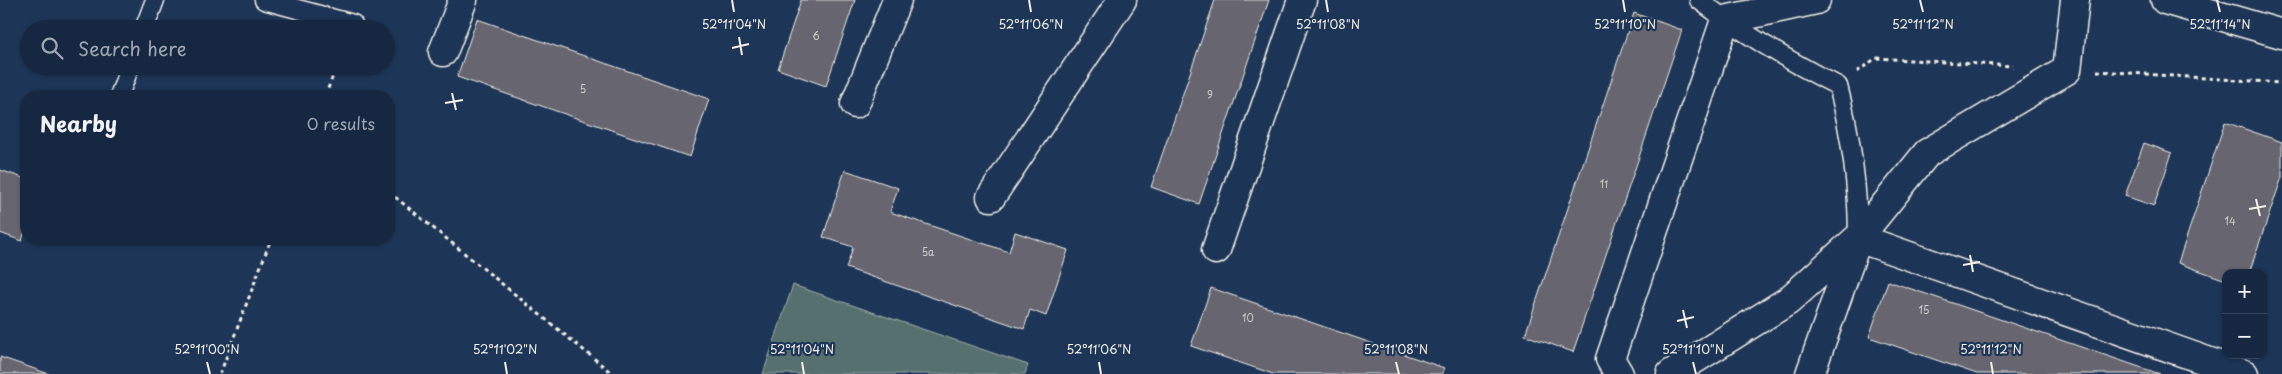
<!DOCTYPE html>
<meta charset="utf-8">
<style>
:root{--surface:#162841;--page:#1f3048;--text:#f1f3f6;--muted:#9ea6b1;--line:#35445a}
body{margin:0;font-family:"Playpen Sans",sans-serif;background:var(--page);color:var(--text)}
.controls{position:absolute;right:15px;bottom:15px;display:grid;overflow:hidden;border-radius:10px;box-shadow:0 1px 4px #0004}
.controls button{width:45px;height:45px;display:grid;place-items:center;padding:0;border:0;border-bottom:1px solid var(--line);background:var(--surface);color:var(--text);font:25px sans-serif}
.list{margin:0;padding:0;list-style:none}
h2{display:flex;justify-content:space-between;align-items:center;height:65px;margin:0;padding:0 20px;font-size:21px}
h2 small{font-size:16px;font-weight:400;color:var(--muted)}
.icon{flex:none;width:28px;height:28px;fill:none;stroke:currentColor;stroke-width:2;stroke-linecap:round;stroke-linejoin:round}
.map{position:relative;flex:none;width:2282px;height:374px;overflow:hidden}
.search{position:absolute;background:var(--surface);box-shadow:0 1px 4px #0004;left:20px;top:20px;width:375px;height:55px;display:flex;align-items:center;gap:12px;box-sizing:border-box;padding:0 18px;border-radius:28px;color:var(--muted);font-size:19px}
.panel{position:absolute;background:var(--surface);box-shadow:0 1px 4px #0004;left:20px;top:90px;width:375px;height:155px;border-radius:20px}
.map>svg:first-child{display:block}
</style>
<div class="map">
<svg width="2282" height="374" viewBox="0 0 2282 374">
<rect width="100%" height="100%" fill="#1d3557"/>
<filter id="ink" filterUnits="userSpaceOnUse"><feTurbulence type="fractalNoise" baseFrequency=".02" numOctaves="2"/><feDisplacementMap in="SourceGraphic" scale="10" xChannelSelector="R" yChannelSelector="G"/><feConvolveMatrix kernelMatrix="1 2 1 2 8 2 1 2 1" color-interpolation-filters="sRGB"/></filter>
<g filter="url(#ink)">
<!-- green -->
<path fill="#55706e" stroke="#a4b0ab" d="M793,285L1028,365L1025,374H763Z"/>
<!-- building -->
<path fill="#666570" stroke="#f4f1e8" d="M801,0H855L826,86L778,69Z
M1215,0H1269L1199,204L1151,187Z
M1634,13L1682,30L1573,352L1525,335Z
M477,19L709,99L690,157L457,77Z
M2225,122L2282,142V177L2249,273H2226V280L2178,263Z
M2144,143L2172,153L2154,206L2125,196Z
M0,170L26,179V227L22,241L0,233Z
M845,170L898,188L890,212L1009,252L1015,232L1068,250L1046,316L1030,310L1024,329L846,268L853,247L823,237Z
M1888,281L2160,374H1977L1869,337Z
M1211,288L1444,368L1442,374H1273L1191,346Z
M0,357L49,374H0Z"/>
<g fill="none" stroke-linecap="round" stroke-linejoin="round">
<defs>
<path id="lane" d="M264,0L353,24
M1699,0C1743,34 1789,61 1838,86C1851,135 1858,187 1858,238
M144,29L155,0
M119,96L130,66"/>
<path id="street" d="M2165,0L2282,34
M443,52L463,0
M855,104L897,0
M991,197L1122,0
M1216,250L1302,0
M1619,374L1610,359L1725,20L1816,0
M1671,374L1788,301L1858,238L2244,374
M1810,374L1858,238L1927,153L2067,70L2075,0"/>
</defs>
<!-- lane casing -->
<use href="#lane" stroke="#f4f1e8" stroke-width="21"/>
<!-- street casing -->
<use href="#street" stroke="#f4f1e8" stroke-width="31"/>
<!-- path -->
<path stroke="#f4f1e8" stroke-width="3" stroke-dasharray="4 4" stroke-linecap="butt" d="M2097,71L2282,83
M1857,72L1876,58L2013,66
M325,96L337,66
M389,192L613,374
M220,374L271,239"/>
<!-- lane -->
<use href="#lane" stroke="#1d3557" stroke-width="18"/>
<!-- street -->
<use href="#street" stroke="#1d3557" stroke-width="28"/>
</g>
</g>
<!-- ticks -->
<path fill="none" stroke="#f4f1e8" stroke-width="2" d="M732,0L734,12M1029,0L1031,12M1326,0L1328,12M1623,0L1625,12M1920,0L1923,12M2217,0L2220,12M739,37L742,55M732,48L749,44M452,93L456,110M445,103L463,100M2256,199L2260,216M2249,209L2266,206M1970,255L1973,272M1963,265L1980,262M1683,310L1687,328M1677,321L1694,317M207,362L210,374M505,362L507,374M802,362L804,374M1099,362L1101,374M1396,362L1399,374M1693,362L1696,374M1991,362L1993,374"/>
<g text-anchor="middle" dominant-baseline="central" stroke-width="4.5" stroke-linejoin="round" paint-order="stroke">
<!-- number labels -->
<g font-size="10" fill="#d0ceca">
<text x="816" y="35">6</text>
<text x="583" y="88">5</text>
<text x="1210" y="94">9</text>
<text x="1604" y="183">11</text>
<text x="2230" y="220">14</text>
<text x="928" y="251">5а</text>
<text x="1924" y="309">15</text>
<text x="1248" y="317">10</text>
</g>
</g>
<g font-size="12" text-anchor="middle" fill="#f4f1e8" stroke="#1d3557" stroke-width="4.5" stroke-linejoin="round" paint-order="stroke">
<text x="734" y="29">52°11'04"N</text>
<text x="1031" y="29">52°11'06"N</text>
<text x="1328" y="29">52°11'08"N</text>
<text x="1625" y="29">52°11'10"N</text>
<text x="1923" y="29">52°11'12"N</text>
<text x="2220" y="29">52°11'14"N</text>
<text x="207" y="354">52°11'00"N</text>
<text x="505" y="354">52°11'02"N</text>
<text x="802" y="354">52°11'04"N</text>
<text x="1099" y="354">52°11'06"N</text>
<text x="1396" y="354">52°11'08"N</text>
<text x="1693" y="354">52°11'10"N</text>
<text x="1991" y="354">52°11'12"N</text>
</g>
</svg>
<div class="controls">
<button>+</button>
<button>−</button>
</div>
<div class="search"><svg class="icon" aria-label="search" viewBox="0 0 24 24"><circle cx="10" cy="10" r="6"/><path d="M15 15l6 6"/></svg>Search here</div>
<section class="panel">
<h2>Nearby<small>0 results</small></h2>
<ul class="list">
</ul>
</section>
</div>
